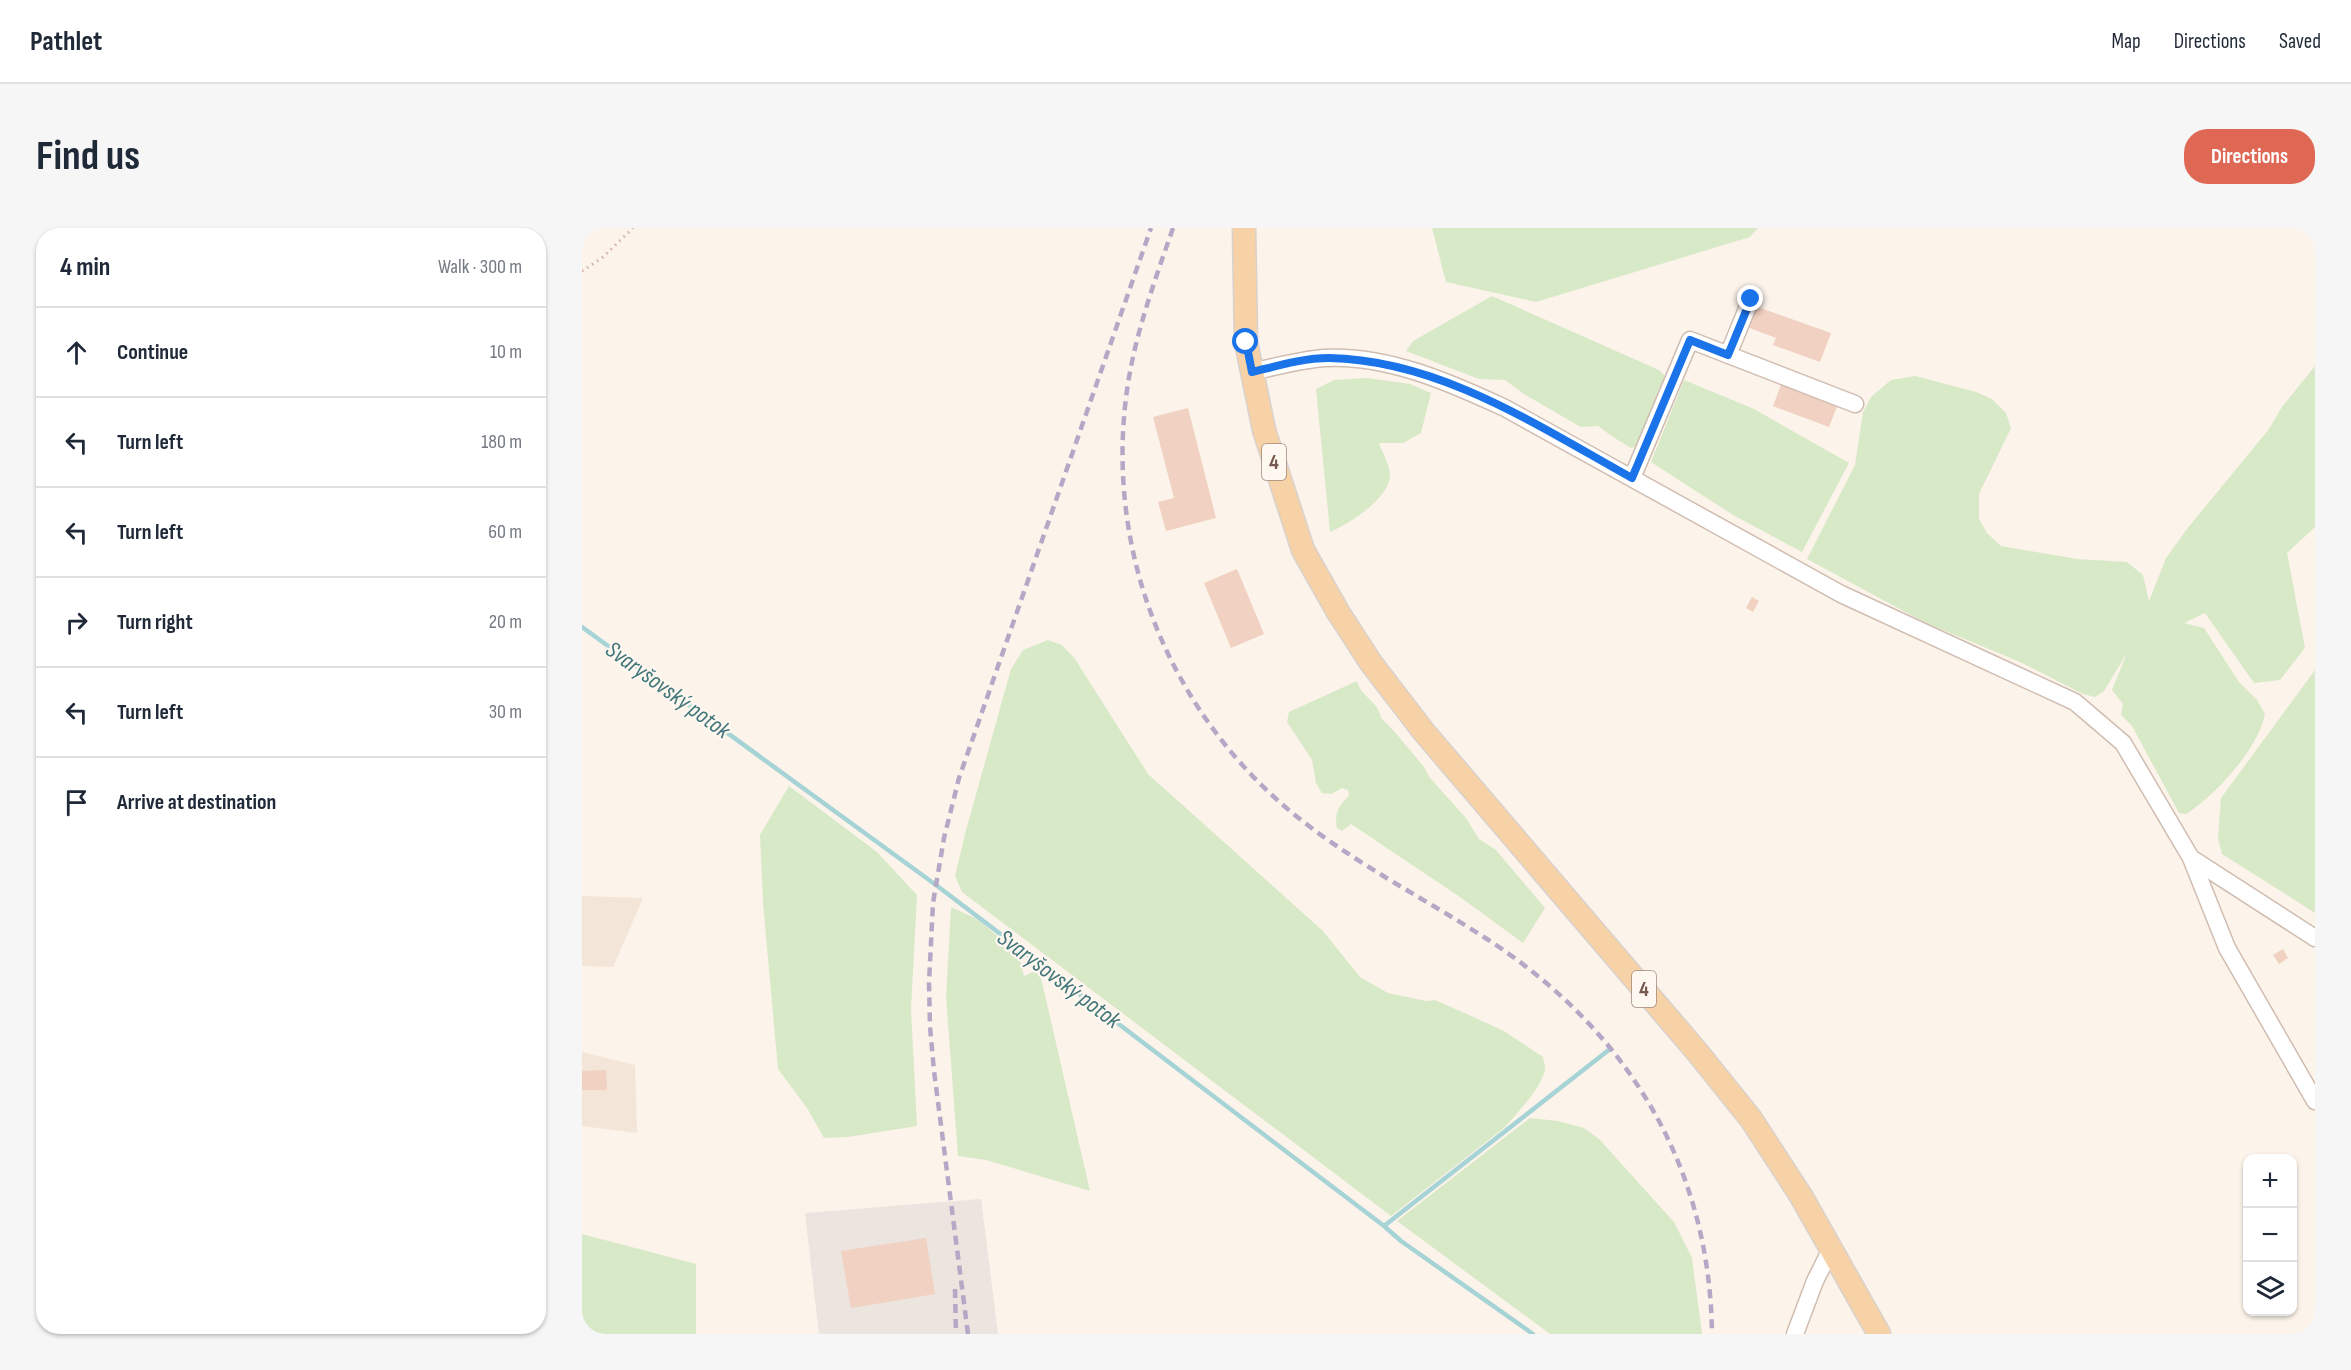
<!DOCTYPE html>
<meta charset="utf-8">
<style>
:root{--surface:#fff;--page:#f6f6f7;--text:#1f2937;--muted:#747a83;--line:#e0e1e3;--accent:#df6855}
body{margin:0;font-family:"Sofia Sans Condensed",sans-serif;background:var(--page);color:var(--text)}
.controls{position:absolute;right:18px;bottom:18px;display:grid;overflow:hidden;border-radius:12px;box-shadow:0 2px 4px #0004}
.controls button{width:54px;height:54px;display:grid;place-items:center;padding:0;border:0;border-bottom:2px solid var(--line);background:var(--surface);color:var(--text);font:30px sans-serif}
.stop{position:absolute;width:18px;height:18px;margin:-14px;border:4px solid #1a73e8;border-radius:50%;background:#fff}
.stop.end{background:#1a73e8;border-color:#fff;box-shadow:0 2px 6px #0008}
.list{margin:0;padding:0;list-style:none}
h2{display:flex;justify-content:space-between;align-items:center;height:78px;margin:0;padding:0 24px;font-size:26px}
h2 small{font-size:20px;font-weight:400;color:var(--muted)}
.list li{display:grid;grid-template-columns:39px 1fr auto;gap:18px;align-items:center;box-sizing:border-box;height:90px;padding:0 24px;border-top:2px solid var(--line)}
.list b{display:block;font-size:22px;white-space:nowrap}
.list em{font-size:20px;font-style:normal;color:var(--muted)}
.icon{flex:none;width:33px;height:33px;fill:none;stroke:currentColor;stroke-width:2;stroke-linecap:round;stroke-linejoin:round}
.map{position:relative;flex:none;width:1733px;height:1106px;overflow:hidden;border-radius:24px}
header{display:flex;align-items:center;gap:36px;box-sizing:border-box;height:84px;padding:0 30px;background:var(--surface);border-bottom:2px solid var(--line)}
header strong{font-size:28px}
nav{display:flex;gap:33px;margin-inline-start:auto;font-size:21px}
.intro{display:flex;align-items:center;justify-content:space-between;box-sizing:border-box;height:144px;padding:0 36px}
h1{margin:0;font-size:42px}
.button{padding:15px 27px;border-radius:24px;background:var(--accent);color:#fff;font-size:21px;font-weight:700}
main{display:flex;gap:36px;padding:0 36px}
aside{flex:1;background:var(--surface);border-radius:24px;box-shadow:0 2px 4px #0004}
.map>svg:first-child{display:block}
</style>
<header>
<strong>Pathlet</strong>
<nav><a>Map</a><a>Directions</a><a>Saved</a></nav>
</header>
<div class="intro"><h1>Find us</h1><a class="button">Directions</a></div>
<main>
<aside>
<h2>4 min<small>Walk · 300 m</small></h2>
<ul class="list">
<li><svg class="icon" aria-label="ahead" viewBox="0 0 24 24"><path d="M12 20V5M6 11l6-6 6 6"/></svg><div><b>Continue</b></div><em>10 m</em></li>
<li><svg class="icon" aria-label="left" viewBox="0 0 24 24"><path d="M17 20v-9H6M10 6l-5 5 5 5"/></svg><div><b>Turn left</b></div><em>180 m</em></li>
<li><svg class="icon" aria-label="left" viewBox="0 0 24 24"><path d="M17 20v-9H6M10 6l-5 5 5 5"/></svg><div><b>Turn left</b></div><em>60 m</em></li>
<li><svg class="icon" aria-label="right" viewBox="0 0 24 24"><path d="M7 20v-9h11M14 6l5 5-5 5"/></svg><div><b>Turn right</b></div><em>20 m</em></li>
<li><svg class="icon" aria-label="left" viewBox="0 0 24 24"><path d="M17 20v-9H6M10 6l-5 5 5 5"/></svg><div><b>Turn left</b></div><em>30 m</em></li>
<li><svg class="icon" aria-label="arrive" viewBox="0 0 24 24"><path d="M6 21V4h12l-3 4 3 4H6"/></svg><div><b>Arrive at destination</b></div></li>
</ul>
</aside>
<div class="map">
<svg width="1733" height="1106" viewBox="0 0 1733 1106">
<rect width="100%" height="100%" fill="#fcf3ea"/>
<!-- residential -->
<path fill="#f3e5d8" d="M0,668L61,670L31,739L0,738Z
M0,824L53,837L55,905L0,898Z"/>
<!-- industrial -->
<path fill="#ebe4df" d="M399,971L416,1106H237L223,985Z"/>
<!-- green -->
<path fill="#d8e9c8" d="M850,0H1176L1168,9L954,74L864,54Z
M910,68L1077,142L1083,148L1057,218L1049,220L1031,209L1016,198L999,199L990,194L942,166L923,152L897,151L824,123L831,113Z
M1733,138V299L1705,325L1723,420L1698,452L1672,455L1623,385L1602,395L1622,400L1657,454L1675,472L1683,486C1677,520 1633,568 1604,586L1597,585L1550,498L1539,487L1541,476L1530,462L1545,425L1522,463L1513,469L1501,466L1438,434L1342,394L1225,331L1273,237L1281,184L1289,169L1309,152L1333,148L1394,164L1410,171L1424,185L1429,200L1397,266V291L1405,305L1419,318L1495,331L1545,334L1561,347L1567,373L1584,330L1605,301L1687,201L1700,179Z
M785,150L828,156L849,165L839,205L821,215H797C800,224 808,237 808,247C808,270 767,296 748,304L734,161L752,152Z
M1102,152L1172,181L1267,235L1220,324L1151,287L1069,234Z
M466,412L480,417L493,431L566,546L741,703L778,749L806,765L844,773L853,772L887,787L922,803L961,829C961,832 963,835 963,839C964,855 933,888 922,900L809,988L380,664L373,648L383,606L429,441L441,422Z
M1733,442V685L1640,626L1636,610L1639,570Z
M775,453C779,469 797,474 799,490L812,503L842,539L848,550L884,590L897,611L914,622L963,680L941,715L878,669L769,596L760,603L755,600C752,586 756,578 767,568L766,562L760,560L749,566L740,565L734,555L730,532L705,494L707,484Z
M207,558L295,624L335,667L329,781L335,898L266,909L242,910L225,880L196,841L181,675L178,607Z
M369,679L395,691L437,726L442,748L457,741L508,963L404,932L376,928L364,769Z
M948,890L976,893L1002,900L1017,911L1092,994L1110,1030L1120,1106H968L815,993Z
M0,1006L114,1036V1106H0Z"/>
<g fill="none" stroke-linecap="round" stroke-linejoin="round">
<!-- stream -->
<path stroke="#a5d3d6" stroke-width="4.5" d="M0,399L354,657L802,998L819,1013L951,1106
M802,998L1028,821"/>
</g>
<!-- building -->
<path fill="#f0d1c2" d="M1173,78L1249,105L1238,134L1191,117L1194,110L1165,99Z
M1200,154L1256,176L1247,199L1191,178Z
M606,180L634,290L584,303L576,274L592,270L571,189Z
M655,341L682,406L649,420L622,355Z
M1170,369L1177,373L1171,384L1164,380Z
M1701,721L1706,730L1697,736L1691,727Z
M24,842L25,862H0V843Z
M344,1010L353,1066L269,1080L259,1023Z"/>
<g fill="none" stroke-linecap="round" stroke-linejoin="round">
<defs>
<path id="minor" d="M1146,127L1169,71
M670,144C694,138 718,132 742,130C804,126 869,155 923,180L1259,366L1493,474L1541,515L1609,630L1645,720L1733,873
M1050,250L1108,112L1273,176
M1609,630L1733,710
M1213,1106L1233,1053L1249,1021"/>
<path id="major" d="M662,0L664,114L682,202L721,322L756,384L789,435L842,504L1116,825L1169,891L1219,968L1297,1106"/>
</defs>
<!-- minor casing -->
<use href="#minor" stroke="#d0bdb2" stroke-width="19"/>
<!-- major casing -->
<use href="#major" stroke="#d9d1cd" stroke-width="25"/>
<!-- path -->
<path stroke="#d5b4a5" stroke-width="3" stroke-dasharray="1.5 4.5" stroke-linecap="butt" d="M0,43L20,30L51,0"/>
<!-- minor -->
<use href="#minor" stroke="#fff" stroke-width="16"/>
<!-- major -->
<use href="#major" stroke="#f7d2a6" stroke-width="22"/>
<!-- rail -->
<path stroke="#b5a7c6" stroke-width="4.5" stroke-dasharray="9 6" stroke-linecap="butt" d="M591,0C572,55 551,111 544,170C525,323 585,476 701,577C762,630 837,667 905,711C1045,802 1128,937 1130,1106
M373,1061L374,1106
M386,1106L352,843L348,799L347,755L351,675L362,610L377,550L569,0"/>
</g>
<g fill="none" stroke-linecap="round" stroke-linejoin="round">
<!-- route -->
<path stroke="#1a73e8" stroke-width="8" d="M664,114L670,144C695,138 721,130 747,130C858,132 956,198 1050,250L1108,112L1146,127L1169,71"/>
</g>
<g text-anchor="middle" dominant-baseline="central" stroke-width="4.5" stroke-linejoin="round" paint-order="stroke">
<!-- shield labels -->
<g fill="#fef8f0" stroke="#9f897f" stroke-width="1.5">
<rect x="680" y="216" width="24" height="36" rx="4.5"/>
<rect x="1050" y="743" width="24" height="36" rx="4.5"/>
</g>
<g font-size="21" font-weight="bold" fill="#76594e">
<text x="692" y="234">4</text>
<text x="1062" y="761">4</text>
</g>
<!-- water labels -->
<g font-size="24" font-style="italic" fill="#42767a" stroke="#fef8f0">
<text transform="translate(86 462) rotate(36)">Svaryšovský potok</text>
<text transform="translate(477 751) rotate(37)">Svaryšovský potok</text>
</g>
</g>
</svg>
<div class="controls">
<button>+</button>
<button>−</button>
<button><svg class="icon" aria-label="layers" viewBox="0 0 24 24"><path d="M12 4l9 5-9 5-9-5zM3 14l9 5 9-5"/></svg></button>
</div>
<div class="stop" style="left:664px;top:114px"></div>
<div class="stop end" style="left:1169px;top:71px"></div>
</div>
</main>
